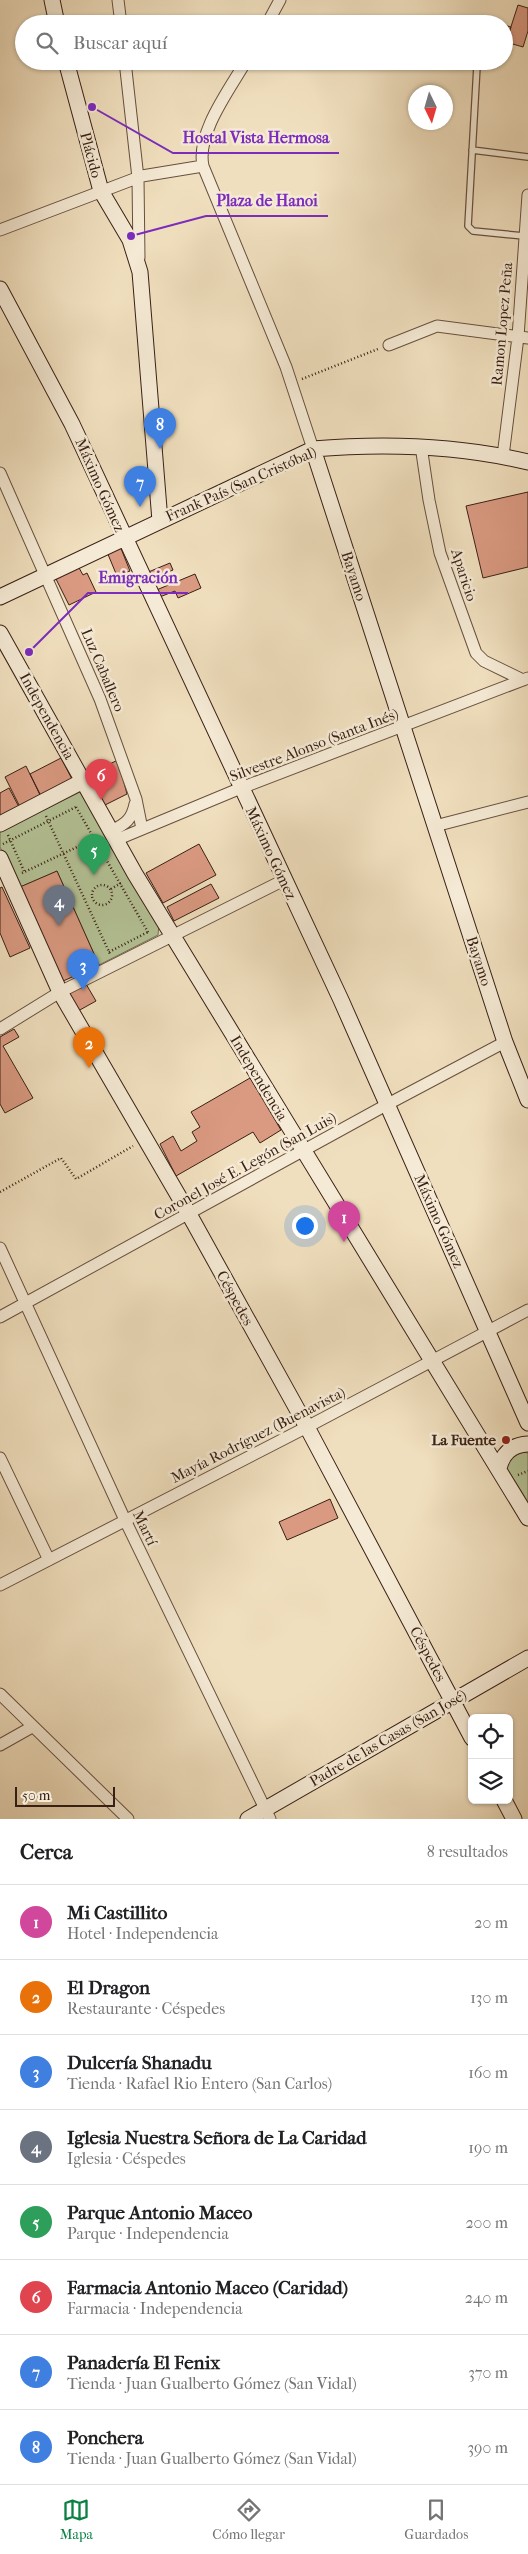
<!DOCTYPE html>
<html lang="es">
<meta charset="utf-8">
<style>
:root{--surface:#fff;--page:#f2f2f2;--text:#202124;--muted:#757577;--line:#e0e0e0;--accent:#0b8043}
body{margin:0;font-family:"IM FELL French Canon",serif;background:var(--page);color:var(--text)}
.controls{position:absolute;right:15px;bottom:15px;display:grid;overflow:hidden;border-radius:8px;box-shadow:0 1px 4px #0004}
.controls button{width:45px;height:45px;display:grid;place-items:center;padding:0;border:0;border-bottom:1px solid var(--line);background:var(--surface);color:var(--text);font:25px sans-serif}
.compass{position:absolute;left:408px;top:85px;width:45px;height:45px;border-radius:50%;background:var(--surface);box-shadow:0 1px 4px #0004;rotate:175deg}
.scale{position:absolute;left:15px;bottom:12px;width:100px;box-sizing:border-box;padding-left:5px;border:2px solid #392015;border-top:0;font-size:14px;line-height:18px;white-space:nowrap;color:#392015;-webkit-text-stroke:4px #f5ead5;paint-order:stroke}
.you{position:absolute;left:304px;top:1225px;width:18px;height:18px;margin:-12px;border:4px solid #fff;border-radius:50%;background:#1a73e8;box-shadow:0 0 0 8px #1a73e833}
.badge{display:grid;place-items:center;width:32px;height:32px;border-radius:50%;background:var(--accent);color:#fff;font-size:16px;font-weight:700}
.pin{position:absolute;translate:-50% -41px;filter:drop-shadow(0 1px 2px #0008)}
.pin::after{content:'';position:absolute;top:26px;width:18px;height:15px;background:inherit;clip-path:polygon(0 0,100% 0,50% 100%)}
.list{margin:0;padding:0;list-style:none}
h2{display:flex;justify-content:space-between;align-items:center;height:65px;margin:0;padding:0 20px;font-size:21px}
h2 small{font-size:16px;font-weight:400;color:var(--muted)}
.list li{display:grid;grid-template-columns:32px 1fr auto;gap:15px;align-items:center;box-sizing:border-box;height:75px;padding:0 20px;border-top:1px solid var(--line)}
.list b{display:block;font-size:19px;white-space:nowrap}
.list p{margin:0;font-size:16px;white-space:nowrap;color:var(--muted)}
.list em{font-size:16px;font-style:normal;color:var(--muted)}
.icon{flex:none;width:28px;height:28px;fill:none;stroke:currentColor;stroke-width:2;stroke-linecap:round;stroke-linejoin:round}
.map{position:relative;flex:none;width:528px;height:1819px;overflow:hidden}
.search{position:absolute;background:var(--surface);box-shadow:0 1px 4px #0004;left:15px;right:15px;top:15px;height:55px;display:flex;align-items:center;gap:12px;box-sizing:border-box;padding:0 18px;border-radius:28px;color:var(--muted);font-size:19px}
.sheet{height:665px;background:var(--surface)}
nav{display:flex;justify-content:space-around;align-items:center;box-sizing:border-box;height:70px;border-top:1px solid var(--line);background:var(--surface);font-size:14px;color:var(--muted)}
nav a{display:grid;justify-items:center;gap:2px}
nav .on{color:var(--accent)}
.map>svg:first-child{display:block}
</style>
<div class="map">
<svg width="528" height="1819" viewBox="0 0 528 1819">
<rect width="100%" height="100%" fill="#f0dfbe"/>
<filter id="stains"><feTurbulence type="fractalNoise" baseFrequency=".004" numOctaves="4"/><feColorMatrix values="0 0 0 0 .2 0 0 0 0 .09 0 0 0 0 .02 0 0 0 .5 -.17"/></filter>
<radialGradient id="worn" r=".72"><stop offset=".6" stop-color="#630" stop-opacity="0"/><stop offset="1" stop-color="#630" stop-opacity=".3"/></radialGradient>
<!-- green -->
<path fill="#b4c396" stroke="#767256" d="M80,792L159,924L158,935L99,965L57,871L20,887L0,847V832Z
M522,1452L528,1453V1502L507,1468L509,1460Z"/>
<!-- building -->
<path fill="#da9a82" stroke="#392015" d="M518,5L528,8V31L523,47L506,42Z
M477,16L501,24H474Z
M504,25L511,27L506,42L504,41Z
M528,492V567L483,578L466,506Z
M120,546L130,571L117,576L107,552Z
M170,563L173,570L149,580L146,573Z
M78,566L83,575L87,573L96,592L69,605L55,577Z
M195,574L201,588L178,598L175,591L157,598L154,591Z
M61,758L73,781L41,796L30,774Z
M118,760L127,794L101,807L84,776Z
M26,766L41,797L20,807L5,777Z
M9,788L19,807L0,816V793Z
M199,844L216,875L163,903L146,873Z
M57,871L99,965L61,982L20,887Z
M211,884L219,898L174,921L167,907Z
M2,887L30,948L10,957L0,933V888Z
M86,984L96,1001L78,1011L69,994Z
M14,1029L19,1037L3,1046L33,1098L5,1113L0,1104V1037Z
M250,1078L281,1130L260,1143L253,1132L176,1176L160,1144L173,1136L181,1151L197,1141L192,1132L200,1127L191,1112Z
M330,1499L338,1518L287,1540L279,1522Z"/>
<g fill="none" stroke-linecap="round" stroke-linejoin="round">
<defs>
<path id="lane" d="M477,66L468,226L473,231L524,236
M472,150L528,157"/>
<path id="street" d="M118,0L121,24
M267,24L280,0
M125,61L138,178L139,258
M246,61C230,89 196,133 203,166L286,367L313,449
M0,230L142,176L203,166
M389,345L437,326L528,338
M421,446L429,500L440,553L476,653L484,661L523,680
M503,456L518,337L528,195
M0,473L100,699L136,799L142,829
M435,826L528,802
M111,831C126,824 132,819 135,804
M116,840L241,788L528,678
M0,1029L60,992L284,880
M0,1248L125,1520L270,1819
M0,1317L388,1104L505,1042
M0,1458L49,1560
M0,1585L307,1427L528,1310
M0,1694L128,1819
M0,1745L32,1727"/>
<path id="secondary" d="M52,0L57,24
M66,61L101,191L130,240L140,272L160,521
M0,289L72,424L341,1000L528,1423
M313,449L505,1042L528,1100
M0,597L313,449C385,443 457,445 528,462
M0,633L135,874L528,1518
M0,824L83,781
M0,858L60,992L189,1214L307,1427L472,1738
M499,1468C503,1453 511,1445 528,1444
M504,1800L514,1819
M248,1819L528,1658"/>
</defs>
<!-- lane casing -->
<use href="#lane" stroke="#67503f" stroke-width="8"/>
<!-- street casing -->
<use href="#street" stroke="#67503f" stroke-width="13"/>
<!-- secondary casing -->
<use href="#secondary" stroke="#392015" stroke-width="17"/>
<!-- path -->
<path stroke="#392015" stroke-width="2.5" stroke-dasharray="1 2.5" stroke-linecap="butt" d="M302,379L378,349
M76,807L149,934
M46,816L110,954
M8,835L24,871
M3,844L76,807
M22,873L94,839
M92 895a10 10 0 1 1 20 0a10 10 0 1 1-20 0Z
M111,889L121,883
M109,952L148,932
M0,1192L61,1158L76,1179L133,1146
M518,1475L528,1471"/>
<!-- lane -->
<use href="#lane" stroke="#f5ead5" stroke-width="5.5"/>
<!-- street -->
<use href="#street" stroke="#f5ead5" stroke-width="11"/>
<!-- secondary -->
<use href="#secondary" stroke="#f5ead5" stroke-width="15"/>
</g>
<!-- markers -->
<circle fill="#8f2418" stroke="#f5ead5" stroke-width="2" cx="506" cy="1440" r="5"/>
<g text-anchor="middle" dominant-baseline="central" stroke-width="5" stroke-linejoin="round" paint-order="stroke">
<!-- street labels -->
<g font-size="15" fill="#392015" stroke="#f5ead5">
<text transform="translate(91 155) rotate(75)">Plácido</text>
<text transform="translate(502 324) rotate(-85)">Ramon Lopez Peña</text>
<text transform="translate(241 484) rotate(-24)">Frank País (San Cristóbal)</text>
<text transform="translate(100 485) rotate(66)">Máximo Gómez</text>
<text transform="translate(464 575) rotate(72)">Aparicio</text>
<text transform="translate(354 576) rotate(72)">Bayamo</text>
<text transform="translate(103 670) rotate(67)">Luz Caballero</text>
<text transform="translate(47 716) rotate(61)">Independencia</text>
<text transform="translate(314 745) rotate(-21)">Silvestre Alonso (Santa Inés)</text>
<text transform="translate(271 853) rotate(65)">Máximo Gómez</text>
<text transform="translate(479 961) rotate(72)">Bayamo</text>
<text transform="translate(259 1078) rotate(59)">Independencia</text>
<text transform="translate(245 1166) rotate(-29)">Coronel José E. Legón (San Luis)</text>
<text transform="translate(439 1221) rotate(66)">Máximo Gómez</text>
<text transform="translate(235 1298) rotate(61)">Céspedes</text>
<text transform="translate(258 1435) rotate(-27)">Mayía Rodríguez (Buenavista)</text>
<text transform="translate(145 1528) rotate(64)">Martí</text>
<text transform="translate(428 1654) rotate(62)">Céspedes</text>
<text transform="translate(388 1738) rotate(-30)">Padre de las Casas (San José)</text>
</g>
<!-- poi labels -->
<g font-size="15" font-weight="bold" fill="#392015" stroke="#f5ead5" text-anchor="end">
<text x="496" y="1440">La Fuente</text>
</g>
</g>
<!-- callouts -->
<path fill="none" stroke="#7b2cbf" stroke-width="2" d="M92 107L173 153H339M131 236L206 216H328M29 652L88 593H188"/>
<g fill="#7b2cbf" stroke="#f5ead5" stroke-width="2">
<circle cx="92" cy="107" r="5"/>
<circle cx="131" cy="236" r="5"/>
<circle cx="29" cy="652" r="5"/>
</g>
<g font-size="16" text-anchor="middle" font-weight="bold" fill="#7b2cbf" stroke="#f5ead5" stroke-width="5" stroke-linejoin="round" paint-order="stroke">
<text x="256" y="143">Hostal Vista Hermosa</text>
<text x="267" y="206">Plaza de Hanoi</text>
<text x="138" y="583">Emigración</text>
</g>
<rect width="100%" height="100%" filter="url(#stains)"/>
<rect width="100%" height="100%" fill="url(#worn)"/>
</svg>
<div class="controls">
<button><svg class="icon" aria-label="locate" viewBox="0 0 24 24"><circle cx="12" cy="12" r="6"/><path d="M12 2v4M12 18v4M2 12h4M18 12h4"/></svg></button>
<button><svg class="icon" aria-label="layers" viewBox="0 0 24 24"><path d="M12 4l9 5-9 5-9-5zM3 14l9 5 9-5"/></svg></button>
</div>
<svg class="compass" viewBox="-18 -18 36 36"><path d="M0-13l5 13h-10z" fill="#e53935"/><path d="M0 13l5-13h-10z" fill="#757577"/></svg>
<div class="scale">50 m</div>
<div class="you"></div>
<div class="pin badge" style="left:344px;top:1242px;background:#d1479c">1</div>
<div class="pin badge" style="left:89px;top:1068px;background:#e8710a">2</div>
<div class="pin badge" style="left:83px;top:990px;background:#3f7fe0">3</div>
<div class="pin badge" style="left:59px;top:926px;background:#6b7280">4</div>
<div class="pin badge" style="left:94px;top:875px;background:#2e9e5b">5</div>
<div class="pin badge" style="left:101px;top:800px;background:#e0444e">6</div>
<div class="pin badge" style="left:140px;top:507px;background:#3f7fe0">7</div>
<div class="pin badge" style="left:160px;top:449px;background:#3f7fe0">8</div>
<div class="search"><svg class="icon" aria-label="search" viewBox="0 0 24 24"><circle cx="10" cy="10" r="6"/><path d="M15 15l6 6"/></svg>Buscar aquí</div>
</div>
<section class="sheet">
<h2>Cerca<small>8 resultados</small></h2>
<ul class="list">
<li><span class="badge" style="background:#d1479c">1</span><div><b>Mi Castillito</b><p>Hotel · Independencia</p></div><em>20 m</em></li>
<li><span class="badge" style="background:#e8710a">2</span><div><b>El Dragon</b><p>Restaurante · Céspedes</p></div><em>130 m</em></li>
<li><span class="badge" style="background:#3f7fe0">3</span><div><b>Dulcería Shanadu</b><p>Tienda · Rafael Rio Entero (San Carlos)</p></div><em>160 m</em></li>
<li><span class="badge" style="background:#6b7280">4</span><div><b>Iglesia Nuestra Señora de La Caridad</b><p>Iglesia · Céspedes</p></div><em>190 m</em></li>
<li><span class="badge" style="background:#2e9e5b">5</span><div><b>Parque Antonio Maceo</b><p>Parque · Independencia</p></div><em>200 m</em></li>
<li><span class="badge" style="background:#e0444e">6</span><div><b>Farmacia Antonio Maceo (Caridad)</b><p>Farmacia · Independencia</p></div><em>240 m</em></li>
<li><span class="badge" style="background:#3f7fe0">7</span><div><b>Panadería El Fenix</b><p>Tienda · Juan Gualberto Gómez (San Vidal)</p></div><em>370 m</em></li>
<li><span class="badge" style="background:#3f7fe0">8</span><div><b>Ponchera</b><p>Tienda · Juan Gualberto Gómez (San Vidal)</p></div><em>390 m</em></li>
</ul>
</section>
<nav>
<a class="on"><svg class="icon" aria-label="map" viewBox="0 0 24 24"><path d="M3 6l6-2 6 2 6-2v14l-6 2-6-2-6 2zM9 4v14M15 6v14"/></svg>Mapa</a>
<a><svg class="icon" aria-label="directions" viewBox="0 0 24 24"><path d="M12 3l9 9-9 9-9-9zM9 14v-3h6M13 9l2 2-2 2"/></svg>Cómo llegar</a>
<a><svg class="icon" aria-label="saved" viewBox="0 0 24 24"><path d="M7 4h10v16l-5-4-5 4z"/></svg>Guardados</a>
</nav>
